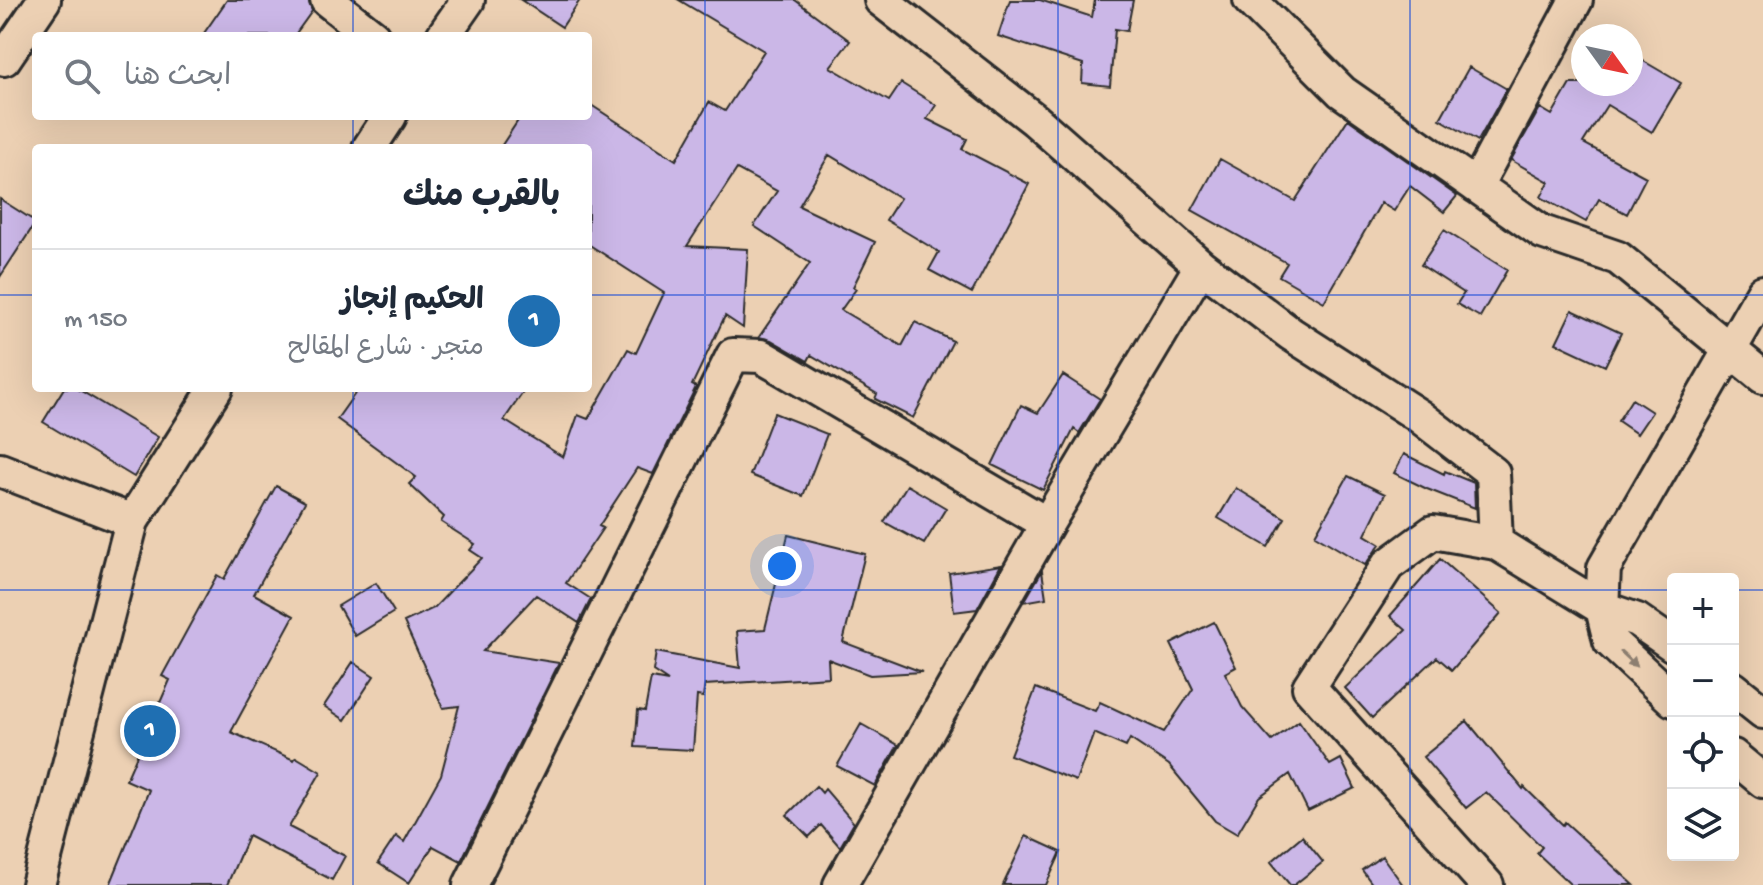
<!DOCTYPE html>
<html lang="ar">
<meta charset="utf-8">
<style>
:root{--surface:#fff;--page:#f6f6f7;--text:#1f2937;--muted:#747a83;--line:#e0e1e3;--accent:#1f6fb2}
body{margin:0;font-family:"Gochi Hand","Playpen Sans Arabic",sans-serif;background:var(--page);color:var(--text);direction:rtl}
.controls{position:absolute;right:24px;bottom:24px;display:grid;overflow:hidden;border-radius:8px;box-shadow:0 8px 32px #0002}
.controls button{width:72px;height:72px;display:grid;place-items:center;padding:0;border:0;border-bottom:2px solid var(--line);background:var(--surface);color:var(--text);font:40px sans-serif}
.compass{position:absolute;left:1571px;top:24px;width:72px;height:72px;border-radius:50%;background:var(--surface);box-shadow:0 8px 32px #0002;rotate:123deg}
.you{position:absolute;left:782px;top:566px;width:28px;height:28px;margin:-20px;border:6px solid #fff;border-radius:50%;background:#1a73e8;box-shadow:0 0 0 12px #1a73e833}
.badge{display:grid;place-items:center;width:52px;height:52px;border-radius:50%;background:var(--accent);color:#fff;font-size:26px;font-weight:700}
.pin{position:absolute;translate:-50% -50%;border:4px solid #fff;box-shadow:0 2px 8px #0006}
.list{margin:0;padding:0;list-style:none}
h2{display:flex;justify-content:space-between;align-items:center;height:104px;margin:0;padding:0 32px;font-size:34px}
h2 small{font-size:26px;font-weight:400;color:var(--muted)}
.list li{display:grid;grid-template-columns:52px 1fr auto;gap:24px;align-items:center;box-sizing:border-box;height:144px;padding:0 32px;border-top:2px solid var(--line)}
.list b{display:block;font-size:30px;white-space:nowrap}
.list p{margin:0;font-size:26px;white-space:nowrap;color:var(--muted)}
.list em{font-size:26px;font-style:normal;color:var(--muted)}
.icon{flex:none;width:44px;height:44px;fill:none;stroke:currentColor;stroke-width:2;stroke-linecap:round;stroke-linejoin:round}
.map{position:relative;flex:none;width:1763px;height:885px;overflow:hidden;direction:ltr}
.search{position:absolute;background:var(--surface);box-shadow:0 8px 32px #0002;left:32px;top:32px;width:560px;height:88px;display:flex;align-items:center;gap:20px;box-sizing:border-box;padding:0 28px;border-radius:8px;color:var(--muted);font-size:30px}
.panel{position:absolute;background:var(--surface);box-shadow:0 8px 32px #0002;left:32px;top:144px;width:560px;height:248px;border-radius:8px;direction:rtl}
.map>svg:first-child{display:block}
</style>
<div class="map">
<svg width="1763" height="885" viewBox="0 0 1763 885">
<rect width="100%" height="100%" fill="#ecd0b3"/>
<filter id="ink" filterUnits="userSpaceOnUse"><feTurbulence type="fractalNoise" baseFrequency=".0125" numOctaves="2"/><feDisplacementMap in="SourceGraphic" scale="16" xChannelSelector="R" yChannelSelector="G"/><feConvolveMatrix kernelMatrix="1 2 1 2 8 2 1 2 1" color-interpolation-filters="sRGB"/></filter>
<g filter="url(#ink)">
<!-- building -->
<path fill="#cbb7e7" stroke="#2b2b2b" stroke-width="2" d="M227,0H308L312,11L294,36H202Z
M521,0H580L562,27Z
M679,0H795L850,41L830,67L889,101L901,83L936,105L927,119L967,139L962,149L1029,184L972,293L929,270L939,252L886,220L900,198L829,155L799,206L875,242L853,287L856,289L841,310L902,346L915,322L953,341L913,418L875,399L877,394L811,355L808,361L771,340L759,337L810,263L754,226L777,191L737,169L687,246L748,249L743,328L725,316L692,385L696,387L653,474L637,468L599,526L603,528L566,583L591,599L579,623L536,595L483,651L559,663L461,861L433,846L409,883L378,863L396,836L404,842L441,775L459,706L443,708L404,622L434,608L482,558L470,550L475,544L441,522L444,517L409,484L416,477L337,419L359,388H526L504,420L563,457L578,415L588,419L628,349L636,353L664,293L588,244V148H500L521,116H588V103L676,160L709,102L725,111L764,51Z
M1010,0H1040L1092,17L1095,0H1133L1127,31L1115,29L1110,86L1082,83L1083,64L998,36Z
M1640,59L1681,83L1652,132L1607,105L1583,143L1646,177L1627,214L1599,199L1586,222L1541,197L1549,182L1511,160L1540,108L1552,115L1570,84H1631V74Z
M1469,67L1507,89L1478,141L1440,119Z
M1348,119L1457,196L1444,212L1410,186L1394,211L1381,203L1324,302L1279,276L1287,263L1192,210L1220,159L1295,201Z
M0,199L36,222L0,277Z
M1444,230L1507,270L1480,317L1457,304L1464,293L1421,265Z
M1572,310L1621,333L1605,366L1556,343Z
M1063,375L1100,399L1079,433L1074,429L1043,490L992,465L1021,405L1038,413Z
M64,388H76L158,437L134,477L43,422Z
M1632,399L1652,412L1637,434L1618,421Z
M774,413L827,434L803,496L750,475Z
M1404,454L1444,474L1445,471L1474,483L1475,508L1427,489L1394,473Z
M1348,476L1385,494L1365,535L1380,544L1365,565L1315,535Z
M907,485L946,508L924,544L884,522Z
M276,486L305,502L254,594L294,616L231,732L294,760L296,757L321,772L289,827L345,856L332,880L248,836L227,885H110L149,790L126,780L170,680L162,676L217,575L224,579Z
M1236,488L1285,518L1268,547L1218,518Z
M788,535L865,554L843,642L922,672L870,675L828,659L829,677L705,685L703,697L697,696L693,750L635,747L638,710L645,711L651,678L668,681L653,671L656,652L740,668L737,631L765,629Z
M1440,559L1501,613L1452,670L1437,657L1372,718L1345,688L1406,630L1390,616Z
M1001,565L977,609L954,612L949,573Z
M1042,571L1046,598L1024,602Z
M376,583L394,612L355,636L338,606Z
M1214,622L1236,667L1225,673L1242,707L1272,741L1299,721L1330,765L1341,759L1355,788L1308,811L1290,774L1259,797L1237,834L1215,821L1169,765L1130,739L1126,747L1094,733L1076,781L1010,755L1036,688L1095,711L1100,702L1164,732L1193,689L1171,644Z
M353,662L374,676L345,720L324,706Z
M1467,721L1523,789L1524,787L1563,825L1565,822L1634,885H1571L1537,853L1542,847L1486,792L1466,808L1423,757Z
M861,724L898,745L875,786L837,766Z
M816,786L822,793L825,789L854,823L840,847L821,825L809,837L787,815Z
M1026,836L1061,852L1046,885H1003Z
M1302,836L1323,862L1294,885H1290L1271,862Z
M1382,856L1403,885H1373L1362,870Z"/>
<g fill="none" stroke-linecap="round" stroke-linejoin="round">
<defs>
<path id="minor" d="M327,0L373,36
M881,0L1035,120L1201,266L1291,334L1419,416L1493,473L1496,543L1602,608L1637,620L1673,645
M1250,0L1342,92L1542,232L1618,258L1763,377
M443,36L468,0
M0,56L4,59L44,0
M369,148L390,116
M1476,186L1576,0
M0,470L132,521L216,388
M1733,688L1763,712
M1673,700L1610,641L1602,608L1604,568L1763,292
M1733,756L1763,781
M38,885L132,521
M470,885L733,355L761,356L1047,524
M840,885L1047,524L1201,266
M1487,885L1309,687L1388,565L1433,532L1496,543"/>
</defs>
<!-- minor casing -->
<use href="#minor" stroke="#2b2b2b" stroke-width="38"/>
<!-- minor -->
<use href="#minor" stroke="#ecd0b3" stroke-width="32"/>
</g>
<!-- one-way arrows -->
<defs><path id="oneway-solid" d="M-6-.8H1V-3.2L6.5 0L1 3.2V.8H-6Z" transform="scale(2)"/></defs>
<use fill="#8c7e6f" href="#oneway-solid" transform="translate(1629 659) rotate(43)"/>
</g>
<!-- grid -->
<path fill="none" stroke="#1d4ed8" stroke-width="2" stroke-opacity="0.55" d="M353,0V36M705,0V885M1058,0V885M1410,0V885M353,116V148M0,295H36M588,295H1763M353,388V885M0,590H1673M1733,590H1763"/>
</svg>
<div class="controls">
<button>+</button>
<button>−</button>
<button><svg class="icon" aria-label="locate" viewBox="0 0 24 24"><circle cx="12" cy="12" r="6"/><path d="M12 2v4M12 18v4M2 12h4M18 12h4"/></svg></button>
<button><svg class="icon" aria-label="layers" viewBox="0 0 24 24"><path d="M12 4l9 5-9 5-9-5zM3 14l9 5 9-5"/></svg></button>
</div>
<svg class="compass" viewBox="-18 -18 36 36"><path d="M0-13l5 13h-10z" fill="#e53935"/><path d="M0 13l5-13h-10z" fill="#747a83"/></svg>
<div class="you"></div>
<div class="pin badge" style="left:150px;top:731px">1</div>
<div class="search"><svg class="icon" aria-label="search" viewBox="0 0 24 24"><circle cx="10" cy="10" r="6"/><path d="M15 15l6 6"/></svg>ابحث هنا</div>
<section class="panel">
<h2>بالقرب منك<small></small></h2>
<ul class="list">
<li><span class="badge">1</span><div><b>الحكيم إنجاز</b><p>متجر · شارع المقالح</p></div><em>150 m</em></li>
</ul>
</section>
</div>
